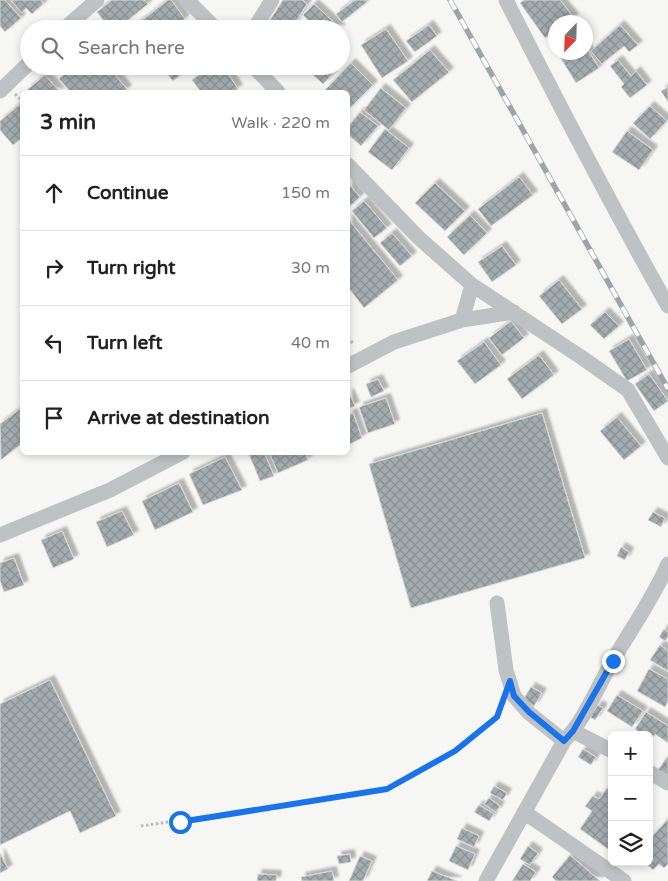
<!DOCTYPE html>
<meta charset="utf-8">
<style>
:root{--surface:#fff;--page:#f2f2f2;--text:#222;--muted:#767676;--line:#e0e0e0}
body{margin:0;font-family:"Varela Round",sans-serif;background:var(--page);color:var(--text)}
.controls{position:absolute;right:15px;bottom:15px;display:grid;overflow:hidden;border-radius:8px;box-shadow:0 2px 8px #0003}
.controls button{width:45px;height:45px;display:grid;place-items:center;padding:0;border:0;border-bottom:1px solid var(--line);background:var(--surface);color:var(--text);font:25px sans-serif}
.compass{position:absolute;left:548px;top:15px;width:45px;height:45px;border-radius:50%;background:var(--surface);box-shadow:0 2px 8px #0003;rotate:203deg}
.stop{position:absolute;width:15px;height:15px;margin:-11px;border:4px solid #1a73e8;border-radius:50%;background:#fff}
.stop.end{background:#1a73e8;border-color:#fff;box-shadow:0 1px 5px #0008}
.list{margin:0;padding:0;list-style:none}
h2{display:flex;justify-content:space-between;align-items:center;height:65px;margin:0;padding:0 20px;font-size:21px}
h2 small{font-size:16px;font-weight:400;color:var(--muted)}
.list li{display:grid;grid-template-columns:32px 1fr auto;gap:15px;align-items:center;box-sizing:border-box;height:75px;padding:0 20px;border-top:1px solid var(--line)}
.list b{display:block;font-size:19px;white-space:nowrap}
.list em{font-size:16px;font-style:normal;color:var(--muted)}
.icon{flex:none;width:28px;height:28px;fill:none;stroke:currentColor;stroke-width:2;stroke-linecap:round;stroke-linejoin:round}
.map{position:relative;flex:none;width:668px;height:881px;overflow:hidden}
.search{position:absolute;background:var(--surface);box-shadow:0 2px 8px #0003;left:20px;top:20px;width:330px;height:55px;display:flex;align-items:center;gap:12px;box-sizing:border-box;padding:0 18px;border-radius:28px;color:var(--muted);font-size:19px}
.panel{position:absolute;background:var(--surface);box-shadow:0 2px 8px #0003;left:20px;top:90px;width:330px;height:365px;border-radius:8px}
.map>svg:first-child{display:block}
</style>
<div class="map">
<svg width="668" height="881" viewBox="0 0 668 881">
<defs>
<pattern id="building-cross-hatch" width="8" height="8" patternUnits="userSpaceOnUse" patternTransform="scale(1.25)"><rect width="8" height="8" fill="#a4acb0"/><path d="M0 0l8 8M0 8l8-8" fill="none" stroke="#8a9195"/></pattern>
<filter id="shadow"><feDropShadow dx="4.5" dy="-4.5" stdDeviation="1" flood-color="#0004"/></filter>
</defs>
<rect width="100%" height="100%" fill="#f6f6f4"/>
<!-- building -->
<path fill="url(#building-cross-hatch)" stroke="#d8d8d6" filter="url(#shadow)" d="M0,0H5L21,18L5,32L0,26Z
M11,0H41L43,4L32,14L26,8L22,13Z
M112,0H144L148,4L117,29H110L97,12Z
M168,0H171L185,19L173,29H131Z
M283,0H302L307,4L291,29H275L278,25L270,20Z
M355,0H366L367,2L342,22L336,14Z
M524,0H560L574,18L567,22H556V31L545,38L520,3Z
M314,4L341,29H318L303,15Z
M429,25L437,36L415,52L406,41Z
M620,25L638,45L629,52L624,46L602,64L591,51Z
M386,29L408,61L382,78L361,45Z
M586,47L599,68L576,83L557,52H586Z
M430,50L449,72L412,102L393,80Z
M618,60L631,76L636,71L647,85L630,98L621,87L624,84L610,66Z
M351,63L373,85L348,110V92H328L325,90Z
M74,66H107L127,89L124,92H71L59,79Z
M167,66H191L173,81L163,69Z
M211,66H223L238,89L232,92H201L192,80Z
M291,66H304L298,73Z
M310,66H340L323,84L307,69Z
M45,75L60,92H29L27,90Z
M668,87V102L661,91Z
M381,88L406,108L389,130L364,110Z
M19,105L22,108V138L13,145L0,130V121Z
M650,106L667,121L650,139L633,123Z
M360,112L378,126L361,146L348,134V127Z
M385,129L409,148L392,170L368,152Z
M627,131L653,150L639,170L612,152Z
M519,177L533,195L491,226L478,209Z
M348,183L360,197L348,208Z
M435,183L465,211L445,231L415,203Z
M364,201L387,228L374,238L352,211Z
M470,215L487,233L464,255L447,237Z
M348,219L398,280L364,308L348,287Z
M392,233L412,256L400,266L380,243Z
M502,246L516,265L492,282L478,262Z
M559,280L582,309L562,324L539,296Z
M605,312L619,326L604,339L590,325Z
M511,321L524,338L502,355L489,338Z
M629,339L647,370L627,381L609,351Z
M484,342L501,365L475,384L457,361Z
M539,355L554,375L522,399L507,379Z
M649,374L668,401L654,411L635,384Z
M378,379L384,391L371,397L366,384Z
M349,393L355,406L348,409V394Z
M386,398L395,424L368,433L359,407Z
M20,409L22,413V443L1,460L0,424Z
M353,413L362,438L348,445V415Z
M542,413L585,558L411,608L369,464Z
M617,417L641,446L624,460L600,431Z
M248,452H264L274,476L260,481Z
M269,452H305L308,460L278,473Z
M225,457L242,490L203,505L189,474Z
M179,483L193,512L155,530L142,501Z
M122,511L134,535L107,547L96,522Z
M653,512L665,518L661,527L648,520Z
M62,531L74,559L53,568L41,540Z
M621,547L629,552L625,560L617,556Z
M14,558L24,585L4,592L0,580V563Z
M664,629L668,632V637L665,641L659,637Z
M660,645L668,651V671L650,660Z
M649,669L668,679V701L665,707L637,691Z
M50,680L116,816L80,833L70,811L0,845V704Z
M531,687L542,693L534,706L523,700Z
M617,695L643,711L632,727L607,711Z
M598,705L603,708L595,720L590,717Z
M646,712L668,726V743L655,734L651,740L649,739V735H643L635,729Z
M583,749L596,757L591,765L578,757Z
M667,757H668V776L658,770Z
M494,786L507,793L503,800L490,793Z
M607,788L612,791V852L580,829L592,811L585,806L593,796L599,799Z
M489,798L500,806L496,812L484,804Z
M479,805L494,814L489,821L474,812Z
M668,819V864L664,868L659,864L653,870L644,862H649V840Z
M462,828L479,836L474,847L457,839Z
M456,846L475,854L468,870L449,861Z
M528,846L538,853L530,865L520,859Z
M0,853L8,869L0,873Z
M350,854L351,862L339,864L337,856Z
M570,855L600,881H556L552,877Z
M360,856L372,861L363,881H349Z
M523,864L536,872L530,881H512Z
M332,871L334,881H302L301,877Z
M432,871L457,881H427Z
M258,874L277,875L276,881H257Z"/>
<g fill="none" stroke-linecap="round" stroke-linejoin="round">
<!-- path -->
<path stroke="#b8bbbd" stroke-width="3" stroke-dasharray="2.5 2.5" stroke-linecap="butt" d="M15,94L22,101
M348,337L354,345
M141,826L387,789L455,751L497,717L501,705"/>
<!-- minor -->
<path stroke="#bec2c5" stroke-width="15" d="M187,0L216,29
M506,0C558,103 611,205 668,306
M64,29L97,0
M254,29L272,0
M253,66L278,92
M0,91L29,63
M348,165L419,238L472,285L581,357L628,390L668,458
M462,320L472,285
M348,366L394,342L462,320L514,312
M0,535L110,490L183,452
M497,603L506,670L514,696L529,713L564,741
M573,731L612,751
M649,772L668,783
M524,812L624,881
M486,881L564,741C585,719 597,688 612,662C631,629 653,599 668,564"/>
<defs>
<path id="rail" d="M450,0L668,389"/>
</defs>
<!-- rail casing -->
<use href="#rail" stroke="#9ea5a9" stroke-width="5.5"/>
<!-- rail -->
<use href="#rail" stroke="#fff" stroke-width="4" stroke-dasharray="11" stroke-linecap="butt"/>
</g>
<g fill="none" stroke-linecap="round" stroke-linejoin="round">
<!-- route -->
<path stroke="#1a73e8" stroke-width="6" d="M180,822L387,789L455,751L497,717L510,681L514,696L529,712L564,741L573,731L613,661"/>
</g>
</svg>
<div class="controls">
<button>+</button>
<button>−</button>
<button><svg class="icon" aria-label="layers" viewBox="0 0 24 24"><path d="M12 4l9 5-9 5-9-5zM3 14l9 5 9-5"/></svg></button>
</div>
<svg class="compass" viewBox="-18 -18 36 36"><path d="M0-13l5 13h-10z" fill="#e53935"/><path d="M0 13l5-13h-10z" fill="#767676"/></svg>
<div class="stop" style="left:180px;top:822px"></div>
<div class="stop end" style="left:613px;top:661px"></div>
<div class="search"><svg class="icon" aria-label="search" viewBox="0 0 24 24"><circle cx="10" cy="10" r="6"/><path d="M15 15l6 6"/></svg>Search here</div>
<section class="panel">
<h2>3 min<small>Walk · 220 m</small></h2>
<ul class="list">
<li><svg class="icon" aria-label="ahead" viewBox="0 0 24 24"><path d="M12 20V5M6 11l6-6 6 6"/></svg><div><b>Continue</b></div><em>150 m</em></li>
<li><svg class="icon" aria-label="right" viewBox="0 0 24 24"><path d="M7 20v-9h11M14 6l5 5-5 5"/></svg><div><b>Turn right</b></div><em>30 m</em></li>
<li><svg class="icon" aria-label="left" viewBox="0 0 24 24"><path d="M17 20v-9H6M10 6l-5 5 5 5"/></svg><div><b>Turn left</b></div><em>40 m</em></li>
<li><svg class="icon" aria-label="arrive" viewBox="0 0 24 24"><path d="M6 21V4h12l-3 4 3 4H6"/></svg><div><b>Arrive at destination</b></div></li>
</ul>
</section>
</div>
